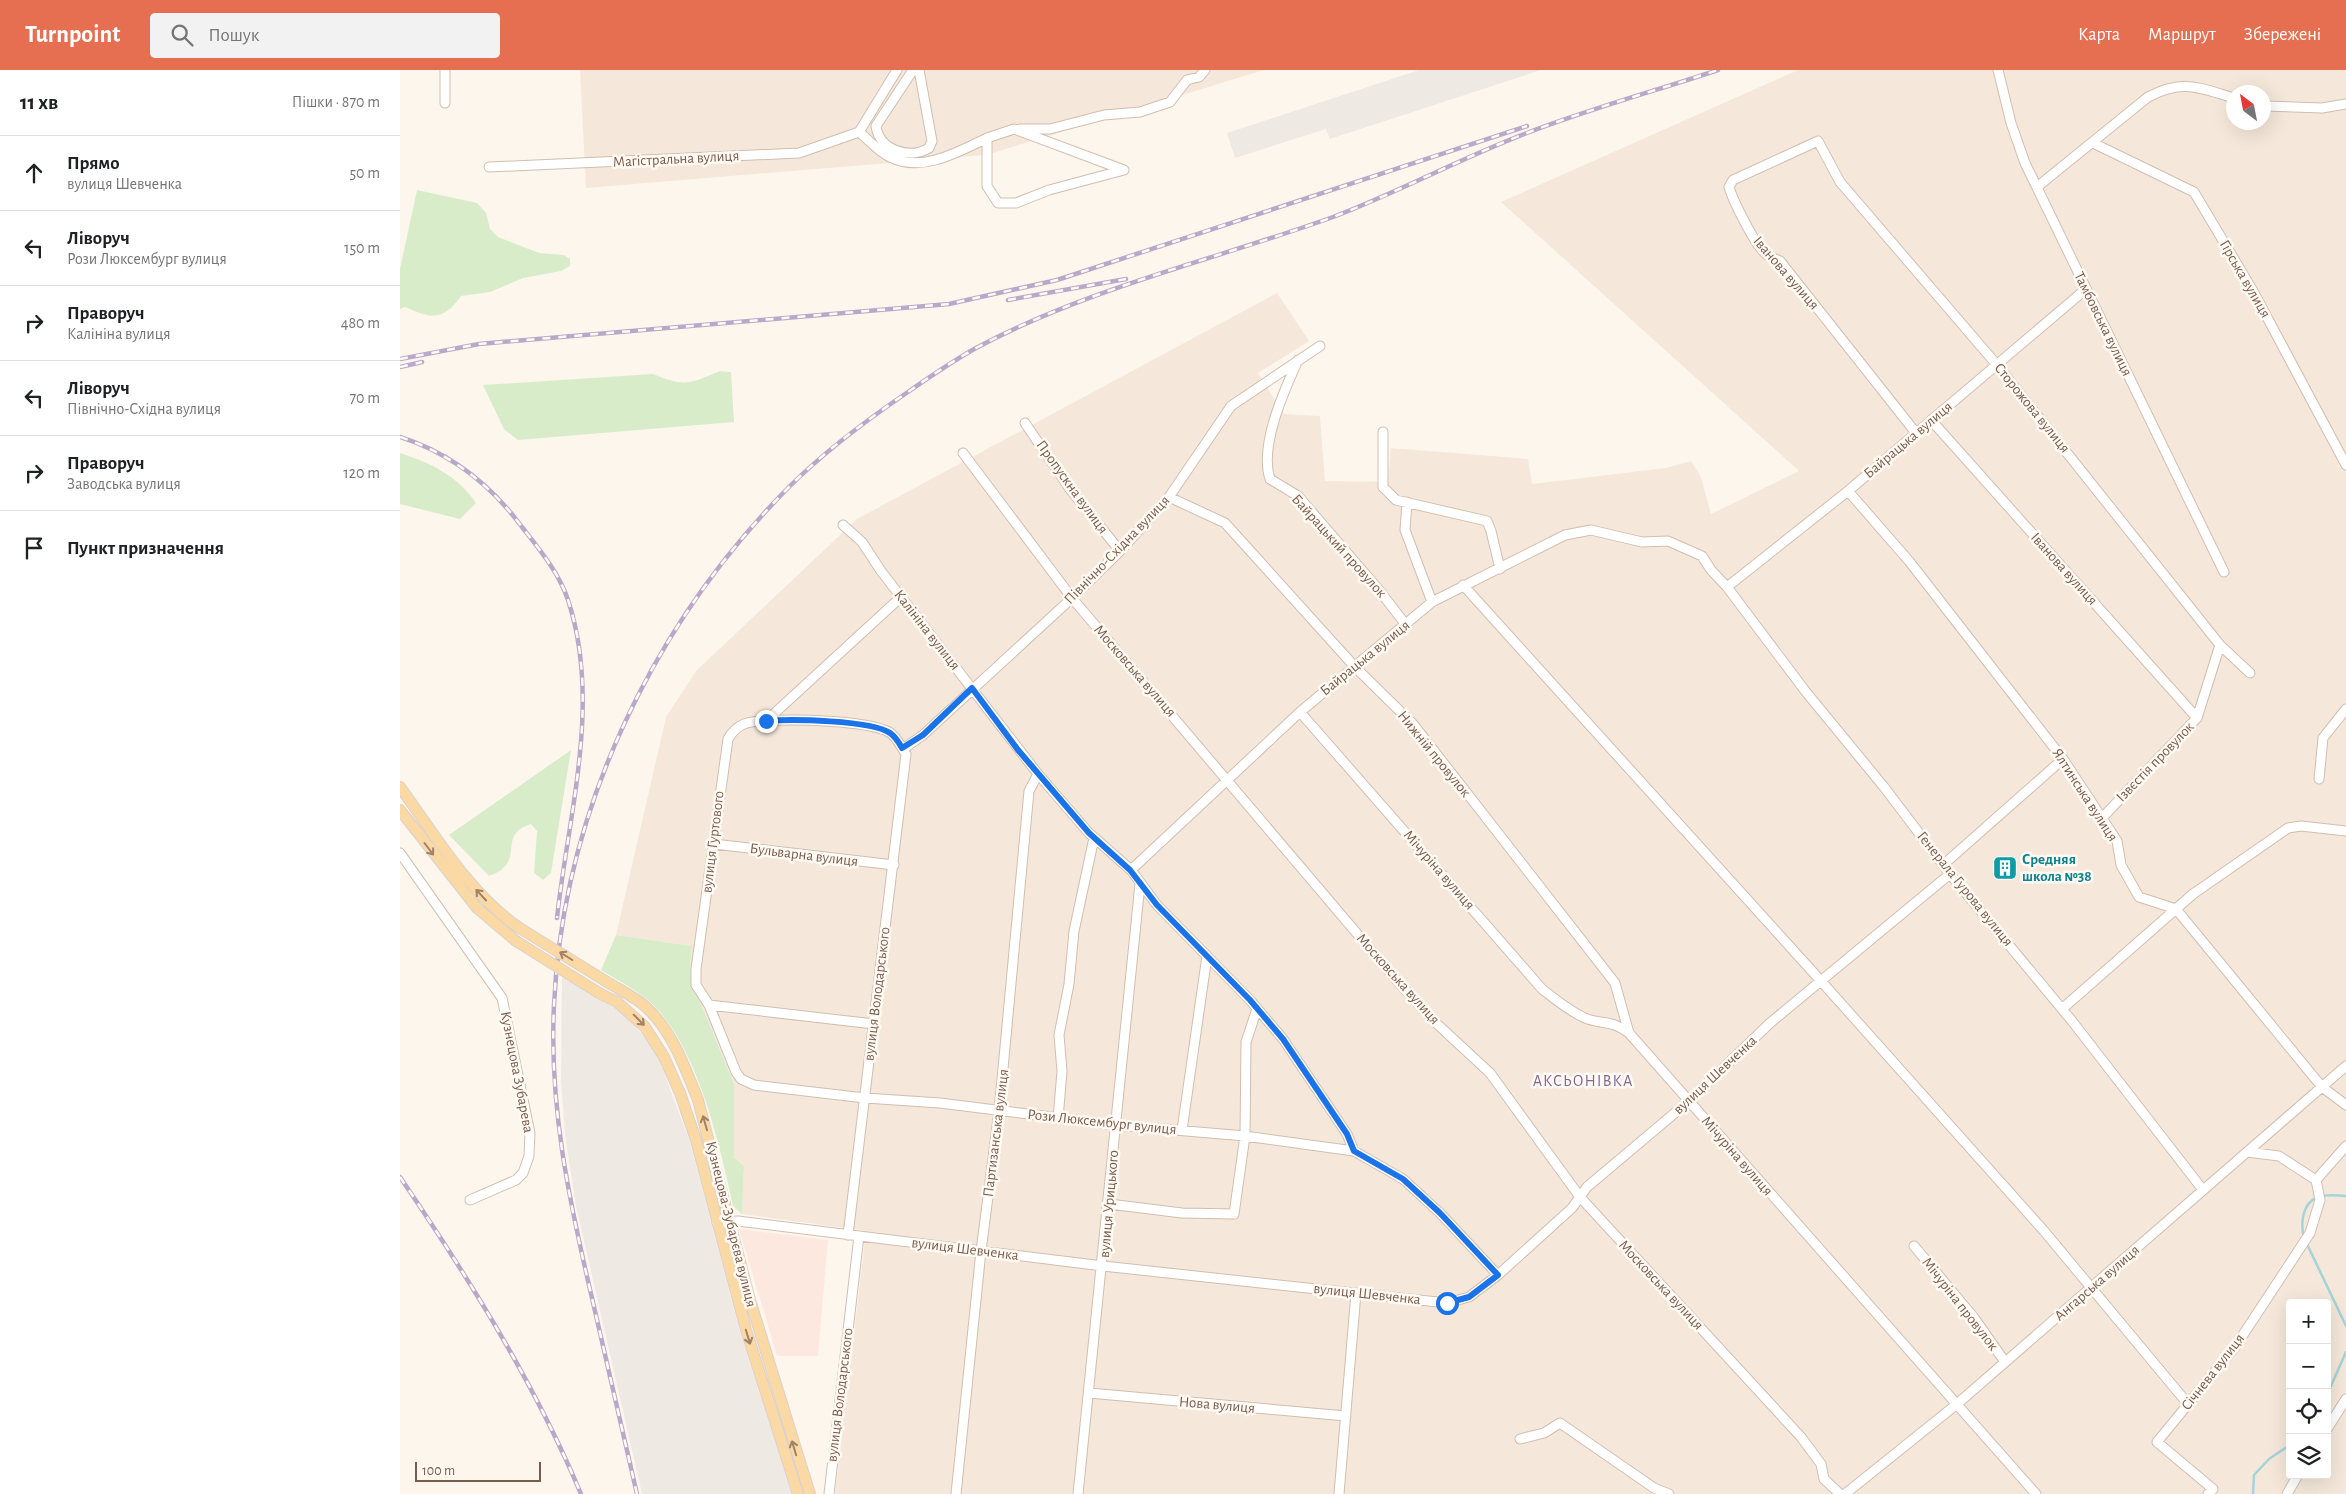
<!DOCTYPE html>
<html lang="uk">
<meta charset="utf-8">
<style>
:root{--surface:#fff;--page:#f2f2f2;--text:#202124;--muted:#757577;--line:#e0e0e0;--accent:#e76f51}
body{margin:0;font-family:"Alegreya Sans",sans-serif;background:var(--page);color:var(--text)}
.controls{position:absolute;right:15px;bottom:15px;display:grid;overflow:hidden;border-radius:5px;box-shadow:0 5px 20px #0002}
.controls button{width:45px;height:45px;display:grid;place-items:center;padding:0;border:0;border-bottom:1px solid var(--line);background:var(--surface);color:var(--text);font:25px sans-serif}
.compass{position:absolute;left:1826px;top:15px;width:45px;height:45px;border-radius:50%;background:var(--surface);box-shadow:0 5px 20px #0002;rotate:328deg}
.scale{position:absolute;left:15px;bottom:12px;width:126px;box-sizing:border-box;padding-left:5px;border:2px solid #7a5c4d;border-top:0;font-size:14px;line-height:18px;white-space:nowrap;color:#7a5c4d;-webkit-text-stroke:4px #fffaf3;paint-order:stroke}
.stop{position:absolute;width:15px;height:15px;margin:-11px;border:4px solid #1a73e8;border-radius:50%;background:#fff}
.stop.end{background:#1a73e8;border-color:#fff;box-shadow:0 1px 5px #0008}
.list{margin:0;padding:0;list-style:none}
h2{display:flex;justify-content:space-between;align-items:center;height:65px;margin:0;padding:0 20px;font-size:21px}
h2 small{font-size:16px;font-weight:400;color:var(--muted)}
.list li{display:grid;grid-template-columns:32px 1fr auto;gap:15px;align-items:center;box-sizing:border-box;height:75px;padding:0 20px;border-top:1px solid var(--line)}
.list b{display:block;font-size:19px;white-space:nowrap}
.list p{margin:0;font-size:16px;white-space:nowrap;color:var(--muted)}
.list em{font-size:16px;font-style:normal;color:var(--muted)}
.icon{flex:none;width:28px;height:28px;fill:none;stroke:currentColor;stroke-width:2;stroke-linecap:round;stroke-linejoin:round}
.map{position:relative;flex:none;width:1946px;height:1424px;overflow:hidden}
header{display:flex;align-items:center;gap:30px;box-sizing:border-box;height:70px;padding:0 25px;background:var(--accent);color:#fff}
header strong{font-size:24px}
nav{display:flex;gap:28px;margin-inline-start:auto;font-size:18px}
.search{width:350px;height:45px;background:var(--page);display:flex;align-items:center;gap:12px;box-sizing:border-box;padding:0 18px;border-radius:5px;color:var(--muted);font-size:19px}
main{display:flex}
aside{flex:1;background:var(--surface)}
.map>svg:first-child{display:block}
</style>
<header>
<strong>Turnpoint</strong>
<div class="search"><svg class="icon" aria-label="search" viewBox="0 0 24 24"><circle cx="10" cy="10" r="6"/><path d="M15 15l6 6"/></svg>Пошук</div>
<nav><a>Карта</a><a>Маршрут</a><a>Збережені</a></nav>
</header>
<main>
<aside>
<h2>11 хв<small>Пішки · 870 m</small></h2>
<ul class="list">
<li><svg class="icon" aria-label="ahead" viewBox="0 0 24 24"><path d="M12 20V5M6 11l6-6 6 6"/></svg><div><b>Прямо</b><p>вулиця Шевченка</p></div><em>50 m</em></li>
<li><svg class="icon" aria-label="left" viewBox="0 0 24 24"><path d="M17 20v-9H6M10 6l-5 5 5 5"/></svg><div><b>Ліворуч</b><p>Рози Люксембург вулиця</p></div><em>150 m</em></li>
<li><svg class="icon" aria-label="right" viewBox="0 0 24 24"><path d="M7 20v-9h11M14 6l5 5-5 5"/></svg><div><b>Праворуч</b><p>Калініна вулиця</p></div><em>480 m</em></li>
<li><svg class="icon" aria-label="left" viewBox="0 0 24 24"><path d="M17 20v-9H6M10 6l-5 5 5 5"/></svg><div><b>Ліворуч</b><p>Північно-Східна вулиця</p></div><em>70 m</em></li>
<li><svg class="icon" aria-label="right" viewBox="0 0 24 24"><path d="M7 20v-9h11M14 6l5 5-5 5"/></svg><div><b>Праворуч</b><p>Заводська вулиця</p></div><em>120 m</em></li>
<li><svg class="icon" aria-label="arrive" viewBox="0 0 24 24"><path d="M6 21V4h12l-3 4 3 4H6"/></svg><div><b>Пункт призначення</b></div></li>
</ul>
</aside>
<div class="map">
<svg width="1946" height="1424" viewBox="0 0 1946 1424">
<rect width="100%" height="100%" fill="#fdf6ec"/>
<!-- residential -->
<path fill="#f5e8da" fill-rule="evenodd" d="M180,0H864L586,85L186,118Z
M1398,0H1946V1424H435L466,1161L342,1144L344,1096L334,1089V1014L295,920L290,898L292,876L216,865L266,647L296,601L457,449L877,223L909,271L858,303L884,344L920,346L925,411L988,412L991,378L1128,389L1132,414L1266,398L1291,391L1301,407L1311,444L1399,401L1101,132ZM1834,22H1864V52H1834ZM1890,1233H1927V1405H1890Z"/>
<!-- commercial -->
<path fill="#fde8e0" d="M339,1159L428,1170L418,1286H377Z"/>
<!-- industrial -->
<path fill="#efe9e4" d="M1019,0H1141L930,69L926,59L835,88L827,63Z
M162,907L213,937L230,950L249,973L259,990L290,1072L340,1262L392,1424H242L176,1136L165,1065L161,1011Z"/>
<!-- green -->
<path fill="#d8ecc9" d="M17,120L77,133L86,143L90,159L98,167L139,183L164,185L170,189V196L161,201L123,208L90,222L61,226C43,251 32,249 5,237L0,239V199Z
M320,301L331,302L334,352L118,370L104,359L83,315L253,304C284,317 289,314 320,301Z
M0,383C31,393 58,406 76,433L60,449L0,434Z
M171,680L151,803L143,810L134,803L137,761L131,754C100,764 120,783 103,798C100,802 93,804 89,806L49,765Z
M216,865L292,876L290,898L295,920L334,1014V1088L344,1096L342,1144L333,1136C320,1076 297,973 249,931C235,919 217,910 201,900Z"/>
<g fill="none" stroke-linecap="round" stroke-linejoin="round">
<!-- stream -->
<path stroke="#a5d3da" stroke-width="2.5" d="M1904,1167C1902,1161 1902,1154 1903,1147C1908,1123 1925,1124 1946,1126
M1907,1174L1946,1256
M1927,1325L1946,1282
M1853,1424L1854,1405L1869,1389L1890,1375"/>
<defs>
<path id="minor" d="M513,0L476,56C479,80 509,90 529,78L532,71L519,0
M1598,0L1611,53L1625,93L1824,502
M45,33V0
M1864,36L1922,38L1946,34
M620,59H650L704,45L740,42L770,32L787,10L799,7L805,0
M459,62C469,70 479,82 490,87C522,103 558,82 587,68V116L598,133H616L649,120L724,100L614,59L587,68
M1693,73L1794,122L1853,221L1946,395
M89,97L399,83L459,62L497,0
M1637,117L1748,27C1784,9 1797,17 1834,28
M898,290C884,321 859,376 870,409L898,426L979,520L1006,555
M1531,350L1797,648
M625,353L670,419L720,481
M983,362V417L996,430L1087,451L1091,461L1100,499
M1516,363L1380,191C1376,189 1370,187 1366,184C1355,175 1333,131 1329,117L1333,110L1418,71L1440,112L1597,295L1820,575L1850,603
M563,383L672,528L999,913L1036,953L1090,1003L1180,1127L1401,1367L1421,1394L1424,1409L1440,1424
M1448,421L1509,491L1663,689L1717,771L1721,795L1739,827L1776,839L1922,1017L1946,1035
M769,427L825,453L955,597L1013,654L1215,913L1229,963
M1007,432L1005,460L1032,532
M443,455L462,472L481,501L638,704L689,763L731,800L757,835L850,930L883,969L947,1064L954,1081
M1063,515L1421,911L1644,1161L1788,1334
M1327,517L1448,421L1686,219
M900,642L1142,919C1155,929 1169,941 1185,948C1202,955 1210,949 1229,963L1636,1424
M366,651C393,649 466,650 489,662C497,667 501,677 506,684L448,1165
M503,679L523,665L672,528L720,481L769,427L831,336L920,276
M1919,709L1923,668L1946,639
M1702,748L1797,648L1820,575
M314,774L494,795
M0,783L102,928L130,1063L129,1086L123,1103L116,1110L70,1130
M1543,795L1663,689
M731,800L900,642L1032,532L1165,465L1191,460L1242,472L1268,471L1302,486L1311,500L1327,517L1406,622L1484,717L1550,804L1672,951L1803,1120
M309,935L336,1002L341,1009L354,1015L465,1028L540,1033L716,1055L845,1066L954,1081L1003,1109L1040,1143L1098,1205
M1662,939L1793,824L1888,758L1901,756L1946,761
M474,954L309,935L296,915V899L328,669C337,653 349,651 366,651L501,527
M658,1049L662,1001L659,965L669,914L674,861L694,768
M782,1060L807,886
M1916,1110L1946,1076
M709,1134L782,1143L834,1144L845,1066L846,972L857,939
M317,1153L338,1151L703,1196L1047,1233L1069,1227L1098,1205L1172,1138L1187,1117L1289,1031L1370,953L1550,804
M1514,1176L1575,1249L1605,1292
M689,1323L946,1346
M1927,1359L1946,1329
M1120,1369L1144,1363L1160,1353L1254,1418L1269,1424
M429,1424L459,1166
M556,1424L581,1181L599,1041L629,721L638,704
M678,1424L740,814
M939,1424L956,1223
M1445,1424L1557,1334L1946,996
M1808,1424L1813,1419L1757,1372L1835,1277L1910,1163L1920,1130L1916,1110L1879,1086L1847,1082
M1887,1424L1898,1405"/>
<path id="major" d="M0,717C36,766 68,822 118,857
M0,740L77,838L116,871
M207,912C220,920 235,927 246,937C272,961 285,997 298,1030L350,1230L410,1424
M199,923L217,932L245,957L264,987L280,1023L296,1070L346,1260L398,1424"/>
</defs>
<!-- minor casing -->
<use href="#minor" stroke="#d1beb0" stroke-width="11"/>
<!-- major casing -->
<use href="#major" stroke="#dad1cd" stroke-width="12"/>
<!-- minor -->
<use href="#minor" stroke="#fff" stroke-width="9"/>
<!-- major -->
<use href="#major" stroke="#fbd9a5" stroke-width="10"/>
<defs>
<path id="rail" d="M608,230L726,209
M0,289L79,274L549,234L657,210L1127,56
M0,297L22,292
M0,367C50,383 91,415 122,457C140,480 159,503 168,530C202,633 168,745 157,848
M0,1107C68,1207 134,1312 181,1424
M237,1424C222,1359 207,1293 192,1228C169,1130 149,1037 154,935C163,741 253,554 389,417C424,382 464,352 505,324C528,308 551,292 576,278C688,218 814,190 933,147C999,122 1061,88 1127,63C1189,39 1255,21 1318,0"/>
</defs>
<!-- rail casing -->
<use href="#rail" stroke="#b9a8c9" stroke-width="4.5"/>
<!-- rail -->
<use href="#rail" stroke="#fffaf3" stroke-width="2.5" stroke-dasharray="8" stroke-linecap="butt"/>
<defs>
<path id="major-bridge" d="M118,857L207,912
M116,871L199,923"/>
</defs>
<!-- major-bridge casing -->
<use href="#major-bridge" stroke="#dad1cd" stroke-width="12" stroke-linecap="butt"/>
<!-- major-bridge -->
<use href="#major-bridge" stroke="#fbd9a5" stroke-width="10"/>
</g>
<!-- one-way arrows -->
<defs><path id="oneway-shaft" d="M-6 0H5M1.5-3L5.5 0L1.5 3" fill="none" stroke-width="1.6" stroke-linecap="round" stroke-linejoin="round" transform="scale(1.25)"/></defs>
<g stroke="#a18267">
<use href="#oneway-shaft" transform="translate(29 779) rotate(53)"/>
<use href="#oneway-shaft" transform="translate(81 825) rotate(-133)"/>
<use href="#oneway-shaft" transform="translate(166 886) rotate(-148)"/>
<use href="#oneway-shaft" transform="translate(239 950) rotate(45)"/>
<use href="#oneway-shaft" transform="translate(305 1053) rotate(-106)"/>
<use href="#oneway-shaft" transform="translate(348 1267) rotate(73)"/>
<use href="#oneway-shaft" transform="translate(394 1378) rotate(-107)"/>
</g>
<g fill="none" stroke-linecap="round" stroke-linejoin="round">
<!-- route -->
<path stroke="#1a73e8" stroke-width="6" d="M366,651C391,649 471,650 490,663C496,667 499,673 502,678L523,665L572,618L618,680L689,763L730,800L757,835L850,930L883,969L947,1064L954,1081L1003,1109L1040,1143L1098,1205L1069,1227L1047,1233"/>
</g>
<!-- icons -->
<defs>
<symbol id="building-square" viewBox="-11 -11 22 22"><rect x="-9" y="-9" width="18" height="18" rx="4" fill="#0f9aa8" stroke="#fffaf3"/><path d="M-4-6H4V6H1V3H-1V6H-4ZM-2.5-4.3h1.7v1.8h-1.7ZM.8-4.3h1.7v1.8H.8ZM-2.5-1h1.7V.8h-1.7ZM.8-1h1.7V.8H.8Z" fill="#fff"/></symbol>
</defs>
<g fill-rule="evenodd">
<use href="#building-square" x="1591" y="784" width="28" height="28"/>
</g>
<g text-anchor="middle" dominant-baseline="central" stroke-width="5" stroke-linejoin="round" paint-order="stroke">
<!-- street labels -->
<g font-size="15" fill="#7a5c4d" stroke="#fffaf3">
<text transform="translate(276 89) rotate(-3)">Магістральна вулиця</text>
<text transform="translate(1386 203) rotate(49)">Іванова вулиця</text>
<text transform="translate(1845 209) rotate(60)">Гірська вулиця</text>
<text transform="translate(1703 254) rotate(64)">Тамбовська вулиця</text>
<text transform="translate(1632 338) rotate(51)">Сторожова вулиця</text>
<text transform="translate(1508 370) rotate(-40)">Байрацька вулиця</text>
<text transform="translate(672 417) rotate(54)">Пропускна вулиця</text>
<text transform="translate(939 476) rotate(48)">Байрацький провулок</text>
<text transform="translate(717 480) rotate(-46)">Північно-Східна вулиця</text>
<text transform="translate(1664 499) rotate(48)">Іванова вулиця</text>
<text transform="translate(527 560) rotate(52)">Калініна вулиця</text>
<text transform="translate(965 588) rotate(-39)">Байрацька вулиця</text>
<text transform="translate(735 601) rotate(49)">Московська вулиця</text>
<text transform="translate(1034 684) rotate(51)">Нижній провулок</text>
<text transform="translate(1755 692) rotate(-46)">Ізвєстія провулок</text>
<text transform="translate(1685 725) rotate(57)">Ялтинська вулиця</text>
<text transform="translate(313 772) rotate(-83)">вулиця Гуртового</text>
<text transform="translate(404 785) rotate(7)">Бульварна вулиця</text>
<text transform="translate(1039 800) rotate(49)">Мічуріна вулиця</text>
<text transform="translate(1565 819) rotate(51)">Генерала Гурова вулиця</text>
<text transform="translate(998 909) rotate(48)">Московська вулиця</text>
<text transform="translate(477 924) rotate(-83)">вулиця Володарського</text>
<text transform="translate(117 1002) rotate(79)">Кузнецова Зубарева</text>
<text transform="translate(1315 1005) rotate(-43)">вулиця Шевченка</text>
<text transform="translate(702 1052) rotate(6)">Рози Люксембург вулиця</text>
<text transform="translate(596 1063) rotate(-83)">Партизанська вулиця</text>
<text transform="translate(1337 1086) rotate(49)">Мічуріна вулиця</text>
<text transform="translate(709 1134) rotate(-85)">вулиця Урицького</text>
<text transform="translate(331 1154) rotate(76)">Кузнецова-Зубарєва вулиця</text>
<text transform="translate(565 1179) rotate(7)">вулиця Шевченка</text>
<text transform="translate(1697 1213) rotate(-41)">Ангарська вулиця</text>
<text transform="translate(1261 1215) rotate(47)">Московська вулиця</text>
<text transform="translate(967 1224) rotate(6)">вулиця Шевченка</text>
<text transform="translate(1560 1234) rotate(52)">Мічуріна провулок</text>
<text transform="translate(1813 1302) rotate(-52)">Січнева вулиця</text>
<text transform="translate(440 1325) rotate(-83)">вулиця Володарського</text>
<text transform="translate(817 1335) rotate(5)">Нова вулиця</text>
</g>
<!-- culture labels -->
<g font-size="15" font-weight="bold" fill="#0d838f" stroke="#fffaf3" text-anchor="start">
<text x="1622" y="789">Средняя<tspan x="1622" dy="17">школа №38</tspan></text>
</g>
<!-- neighbourhood labels -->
<g font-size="16" letter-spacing="1" fill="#846695" stroke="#fffaf3">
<text x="1183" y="1011">АКСЬОНІВКА</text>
</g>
</g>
</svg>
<div class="controls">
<button>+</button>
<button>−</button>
<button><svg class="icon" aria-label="locate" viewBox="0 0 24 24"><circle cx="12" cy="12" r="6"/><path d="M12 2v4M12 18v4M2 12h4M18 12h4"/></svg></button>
<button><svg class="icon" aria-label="layers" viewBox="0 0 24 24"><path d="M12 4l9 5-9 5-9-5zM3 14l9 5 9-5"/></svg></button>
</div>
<svg class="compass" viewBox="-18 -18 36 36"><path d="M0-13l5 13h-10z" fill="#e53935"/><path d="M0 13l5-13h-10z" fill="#757577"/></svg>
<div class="scale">100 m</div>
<div class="stop" style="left:1047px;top:1233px"></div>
<div class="stop end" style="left:366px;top:651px"></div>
</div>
</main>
